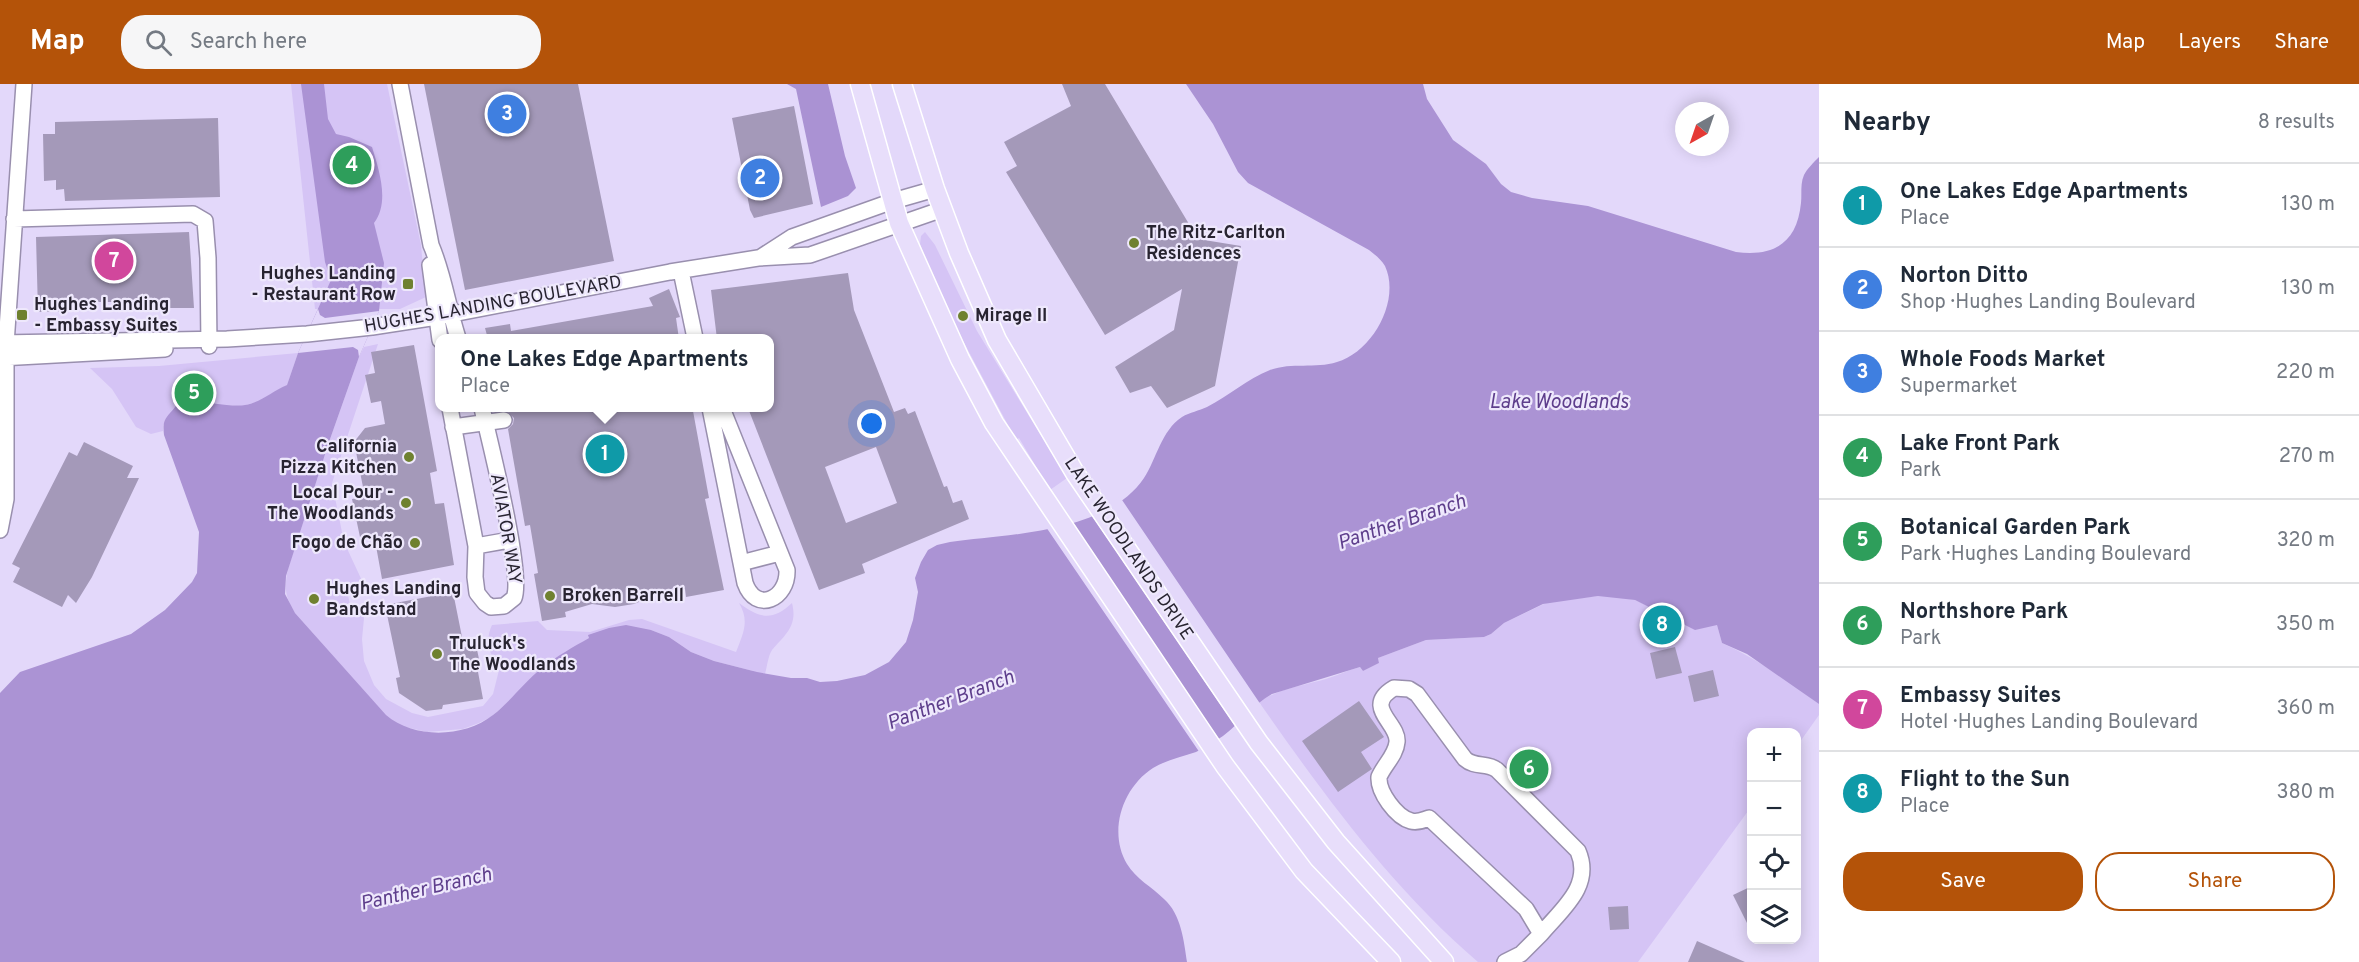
<!DOCTYPE html>
<meta charset="utf-8">
<style>
:root{--surface:#fff;--page:#f6f6f7;--text:#1f2937;--muted:#747a83;--line:#e0e1e3;--accent:#b45309}
body{margin:0;font-family:Overpass,sans-serif;background:var(--page);color:var(--text)}
.controls{position:absolute;right:18px;bottom:18px;display:grid;overflow:hidden;border-radius:12px;box-shadow:0 3px 15px #0003}
.controls button{width:54px;height:54px;display:grid;place-items:center;padding:0;border:0;border-bottom:2px solid var(--line);background:var(--surface);color:var(--text);font:30px sans-serif}
.compass{position:absolute;left:1675px;top:18px;width:54px;height:54px;border-radius:50%;background:var(--surface);box-shadow:0 3px 15px #0003;rotate:220deg}
.you{position:absolute;left:872px;top:340px;width:21px;height:21px;margin:-15px;border:4px solid #fff;border-radius:50%;background:#1a73e8;box-shadow:0 0 0 9px #1a73e833}
.badge{display:grid;place-items:center;width:39px;height:39px;border-radius:50%;background:var(--accent);color:#fff;font-size:20px;font-weight:700}
.pin{position:absolute;translate:-50% -50%;border:3px solid #fff;box-shadow:0 2px 6px #0006}
.popup{position:absolute;left:435px;top:250px;width:339px;height:78px;box-sizing:border-box;display:grid;place-content:center;border-radius:12px;background:var(--surface);filter:drop-shadow(0 2px 4px #0005);font-size:20px;white-space:nowrap;color:var(--muted)}
.popup b{font-size:22px;color:var(--text)}
.popup::after{content:'';position:absolute;left:50%;top:100%;margin-left:-12px;border:12px solid transparent;border-top-color:var(--surface)}
.list{margin:0;padding:0;list-style:none}
h2{display:flex;justify-content:space-between;align-items:center;height:78px;margin:0;padding:0 24px;font-size:26px}
h2 small{font-size:20px;font-weight:400;color:var(--muted)}
.list li{display:grid;grid-template-columns:39px 1fr auto;gap:18px;align-items:center;box-sizing:border-box;height:84px;padding:0 24px;border-top:2px solid var(--line)}
.list b{display:block;font-size:22px;white-space:nowrap}
.list p{margin:0;font-size:20px;white-space:nowrap;color:var(--muted)}
.list em{font-size:20px;font-style:normal;color:var(--muted)}
.actions{display:flex;gap:12px;padding:18px 24px}
.actions a{flex:1;padding:14px 0;border:2px solid var(--accent);border-radius:24px;text-align:center;font-size:21px;color:var(--accent)}
.actions .main{background:var(--accent);color:#fff}
.icon{flex:none;width:33px;height:33px;fill:none;stroke:currentColor;stroke-width:2;stroke-linecap:round;stroke-linejoin:round}
.map{position:relative;flex:none;width:1819px;height:878px;overflow:hidden}
header{display:flex;align-items:center;gap:36px;box-sizing:border-box;height:84px;padding:0 30px;background:var(--accent);color:#fff}
header strong{font-size:28px}
nav{display:flex;gap:33px;margin-inline-start:auto;font-size:21px}
.search{width:420px;height:54px;background:var(--page);display:flex;align-items:center;gap:15px;box-sizing:border-box;padding:0 21px;border-radius:24px;color:var(--muted);font-size:22px}
main{display:flex}
aside{flex:1;background:var(--surface)}
.map>svg:first-child{display:block}
</style>
<header>
<strong>Map</strong>
<div class="search"><svg class="icon" aria-label="search" viewBox="0 0 24 24"><circle cx="10" cy="10" r="6"/><path d="M15 15l6 6"/></svg>Search here</div>
<nav><a>Map</a><a>Layers</a><a>Share</a></nav>
</header>
<main>
<div class="map">
<svg width="1819" height="878" viewBox="0 0 1819 878">
<rect width="100%" height="100%" fill="#e3d8fa"/>
<!-- green -->
<path fill="#d5c4f5" d="M291,0H387L421,161L426,213L400,225H315Z
M925,148L935,161L977,247L1067,394L1050,406L1019,354L1016,356L954,240L931,191L920,160L921,152Z
M378,260L332,399L344,458L364,501L347,507L351,525L365,524L362,555L364,577L374,601L386,615L412,629L428,633L483,622L493,610L500,582C488,571 485,556 492,541L538,537L547,546L590,548L629,536L642,535L736,568C743,550 750,537 739,519C759,534 772,538 792,519C798,542 785,551 772,566C768,572 767,583 765,590L759,589L750,614L753,587L714,577L691,568L669,553L651,546L589,554L538,587L507,619L491,633L479,639L463,645L427,648L401,642L388,634L295,529C285,514 284,503 288,485L329,358L359,273L364,263Z
M298,269L287,301L257,318L242,322L211,321L190,316L163,341V347L151,350L136,343L112,305L90,284L159,282Z
M1606,511L1635,516L1668,531L1717,541L1722,559C1757,575 1789,597 1819,620V631L1797,662L1796,648H1752L1751,723L1638,878H1478C1391,803 1324,711 1259,618C1275,607 1295,603 1314,598C1330,595 1345,587 1360,583L1363,587L1379,579L1378,574L1426,556L1484,553L1491,550L1504,539L1548,518Z"/>
<!-- forest -->
<path fill="#aa92d3" d="M787,0H828L845,72L856,104L848,112L821,123L796,5Z"/>
<!-- water -->
<path fill="#ab93d4" d="M301,0H324L328,35L336,50L349,53L372,63C379,86 390,118 374,139L384,179L379,227L359,273L329,358L286,492L285,510L295,529L386,631C414,655 464,654 493,631C511,617 524,598 542,584C557,572 573,563 589,554L588,551L609,544L626,541L651,546L669,553L691,568L714,577L757,588L791,594H807L820,598L837,597L865,591L889,578L906,558L913,536L918,508L915,494L921,478L928,466L937,461L950,458C1009,450 1107,449 1144,394C1157,374 1161,347 1182,333C1190,328 1199,327 1207,323C1229,312 1247,295 1270,286C1292,278 1315,285 1337,278C1372,268 1401,217 1385,182C1381,175 1375,171 1369,166L1248,99L1238,88L1213,40L1186,0H1423L1427,15L1453,56L1486,80L1501,100L1511,108L1532,114L1588,122L1736,168C1774,173 1797,159 1801,119C1802,110 1800,100 1804,91C1807,85 1814,78 1819,73V620L1747,570L1722,559L1717,541L1695,546L1635,516L1598,512L1543,520L1504,539L1491,550L1484,553L1426,556L1378,574L1379,579L1363,587L1360,583L1272,610C1253,620 1241,639 1223,652C1215,657 1205,664 1196,668C1182,673 1166,676 1153,684C1122,704 1108,748 1127,780C1136,795 1152,803 1164,815C1181,830 1184,857 1187,878H0V609L20,588L131,550L165,526L192,498L197,489L199,448L164,351C163,341 163,337 170,329C173,326 176,321 179,319C189,313 229,324 245,321C262,318 272,307 287,301L298,269L331,196L325,178Z"/>
<!-- pier -->
<path fill="#e3d8fa" d="M318,225L320,231L325,234L379,227L359,273L358,266L353,263L298,269Z
M1120,413L1261,621L1237,645L1090,429L1101,425Z
M1070,435L1220,657L1200,669L1046,443Z"/>
<!-- building -->
<path fill="#a499b9" fill-rule="evenodd" d="M424,0H578L614,177L465,206Z
M1062,0H1105L1198,155L1241,162L1215,302L1167,324L1151,302L1130,309L1115,283L1174,246L1182,205L1105,251L1006,88L1017,82L1004,58L1071,22Z
M794,22L813,120L754,134L750,126L732,34Z
M218,34L220,113L65,117L64,105L56,106V96L44,97L43,50H55V38Z
M189,148L194,224H156V218H77V227L38,228L36,153Z
M848,189L854,226L894,328L905,324L908,330L915,327L944,403L947,402L953,419L962,416L969,435L862,480L865,489L819,506L748,324H770V255H717L711,206ZM876,363L897,419L846,439L825,383Z
M669,205L680,233L676,234L679,255H488L485,244L510,240L511,247L653,222L649,214Z
M414,261L437,387L430,389L435,420L444,419L454,481L382,495L374,451L360,453L352,415L365,413L354,358L365,344L385,340L381,317L371,319L365,291L375,289L371,268Z
M504,324H690V327H693L709,414L705,415L724,506L686,513L685,505L677,507L676,503L634,520L615,523L592,520L565,528L566,533L542,537L534,490L538,489L530,441L525,442L508,345L513,340L514,334Z
M84,358L133,382L127,394H139L92,493L76,519L68,511L62,523L13,498L20,484L12,480L69,368L77,372Z
M453,508L464,563L476,561L479,575L476,577L483,615L443,621L442,625L426,627L399,609L396,594L400,593L385,521Z
M1675,563L1682,589L1656,595L1650,569Z
M1713,586L1719,612L1694,618L1688,592Z
M1359,617L1384,653L1361,668L1372,685L1338,708L1302,657Z
M1752,802V849L1733,811Z
M1628,822L1629,845L1610,846L1608,823Z
M1697,857L1745,878H1688Z"/>
<g fill="none" stroke-linecap="round" stroke-linejoin="round">
<defs>
<path id="minor" d="M400,0L431,161C444,191 448,224 458,254
M14,135L193,130L205,137L208,174L209,262
M761,173L792,153L893,117L935,105
M430,181L440,256
M681,187L695,254
M0,259L227,255L307,250L372,243L437,233L670,188L758,174L810,171L943,125
M0,274L165,265
M450,324L476,462L475,493L477,509L485,519L491,523L504,522L514,514C524,491 489,355 482,324
M710,324L745,499C756,530 788,515 787,486L722,324
M453,343L504,336
M0,446L6,415V260L24,0
M476,462L510,456
M741,479L780,469
M1394,604L1409,605L1417,610L1465,675C1475,684 1487,678 1497,686L1578,767C1593,802 1562,825 1541,850L1526,825L1429,734C1423,736 1418,739 1411,737C1396,733 1378,708 1379,693C1384,681 1396,671 1397,658C1399,639 1362,623 1394,604Z
M1505,878L1521,870L1541,850"/>
<path id="major" d="M860,0L899,139L960,275L994,339L1225,682L1304,787L1391,878
M902,0L935,105L959,169L997,256L1075,389L1259,659L1336,758L1444,878"/>
</defs>
<!-- minor casing -->
<use href="#minor" stroke="#998fae" stroke-width="18"/>
<!-- major casing -->
<use href="#major" stroke="#fff" stroke-width="21"/>
<!-- minor -->
<use href="#minor" stroke="#fff" stroke-width="15"/>
<!-- major -->
<use href="#major" stroke="#e8defb" stroke-width="18"/>
</g>
<!-- markers -->
<g fill="#6f8130" stroke="#eee8fc" stroke-width="2">
<circle cx="1134" cy="159" r="6"/>
<rect x="402" y="194" width="12" height="12" rx="3"/>
<rect x="16" y="225" width="12" height="12" rx="3"/>
<circle cx="963" cy="232" r="6"/>
<circle cx="409" cy="373" r="6"/>
<circle cx="406" cy="419" r="6"/>
<circle cx="415" cy="459" r="6"/>
<circle cx="550" cy="512" r="6"/>
<circle cx="314" cy="515" r="6"/>
<circle cx="437" cy="570" r="6"/>
</g>
<g text-anchor="middle" dominant-baseline="central" stroke-width="4.5" stroke-linejoin="round" paint-order="stroke">
<!-- poi labels -->
<g font-size="18" font-weight="bold" fill="#282431" stroke="#eee8fc" text-anchor="start">
<text x="1146" y="149">The Ritz-Carlton<tspan x="1146" dy="21">Residences</tspan></text>
<text x="396" y="190" text-anchor="end">Hughes Landing<tspan x="396" dy="21">- Restaurant Row</tspan></text>
<text x="34" y="221">Hughes Landing<tspan x="34" dy="21">- Embassy Suites</tspan></text>
<text x="975" y="232">Mirage II</text>
<text x="397" y="363" text-anchor="end">California<tspan x="397" dy="21">Pizza Kitchen</tspan></text>
<text x="394" y="409" text-anchor="end">Local Pour -<tspan x="394" dy="21">The Woodlands</tspan></text>
<text x="403" y="459" text-anchor="end">Fogo de Chão</text>
<text x="326" y="505">Hughes Landing<tspan x="326" dy="21">Bandstand</tspan></text>
<text x="562" y="512">Broken Barrell</text>
<text x="449" y="560">Truluck's<tspan x="449" dy="21">The Woodlands</tspan></text>
</g>
<!-- street labels -->
<g font-size="18" fill="#282431" stroke="#eee8fc">
<text transform="translate(493 221) rotate(-10)">HUGHES LANDING BOULEVARD</text>
<text transform="translate(505 445) rotate(80)">AVIATOR WAY</text>
<text transform="translate(1128 465) rotate(56)">LAKE WOODLANDS DRIVE</text>
</g>
<!-- water labels -->
<g font-size="20" font-style="italic" fill="#5e3e8c" stroke="#eee8fc">
<text x="1559" y="319">Lake Woodlands</text>
<text transform="translate(1402 439) rotate(-19)">Panther Branch</text>
<text transform="translate(951 617) rotate(-21)">Panther Branch</text>
<text transform="translate(426 806) rotate(-13)">Panther Branch</text>
</g>
</g>
</svg>
<div class="controls">
<button>+</button>
<button>−</button>
<button><svg class="icon" aria-label="locate" viewBox="0 0 24 24"><circle cx="12" cy="12" r="6"/><path d="M12 2v4M12 18v4M2 12h4M18 12h4"/></svg></button>
<button><svg class="icon" aria-label="layers" viewBox="0 0 24 24"><path d="M12 4l9 5-9 5-9-5zM3 14l9 5 9-5"/></svg></button>
</div>
<svg class="compass" viewBox="-18 -18 36 36"><path d="M0-13l5 13h-10z" fill="#e53935"/><path d="M0 13l5-13h-10z" fill="#747a83"/></svg>
<div class="you"></div>
<div class="pin badge" style="left:605px;top:370px;background:#0f9aa8">1</div>
<div class="popup"><b>One Lakes Edge Apartments</b>Place</div>
<div class="pin badge" style="left:760px;top:94px;background:#3f7fe0">2</div>
<div class="pin badge" style="left:507px;top:30px;background:#3f7fe0">3</div>
<div class="pin badge" style="left:352px;top:81px;background:#2e9e5b">4</div>
<div class="pin badge" style="left:194px;top:309px;background:#2e9e5b">5</div>
<div class="pin badge" style="left:1529px;top:685px;background:#2e9e5b">6</div>
<div class="pin badge" style="left:114px;top:177px;background:#d1479c">7</div>
<div class="pin badge" style="left:1662px;top:541px;background:#0f9aa8">8</div>
</div>
<aside>
<h2>Nearby<small>8 results</small></h2>
<ul class="list">
<li><span class="badge" style="background:#0f9aa8">1</span><div><b>One Lakes Edge Apartments</b><p>Place</p></div><em>130 m</em></li>
<li><span class="badge" style="background:#3f7fe0">2</span><div><b>Norton Ditto</b><p>Shop · Hughes Landing Boulevard</p></div><em>130 m</em></li>
<li><span class="badge" style="background:#3f7fe0">3</span><div><b>Whole Foods Market</b><p>Supermarket</p></div><em>220 m</em></li>
<li><span class="badge" style="background:#2e9e5b">4</span><div><b>Lake Front Park</b><p>Park</p></div><em>270 m</em></li>
<li><span class="badge" style="background:#2e9e5b">5</span><div><b>Botanical Garden Park</b><p>Park · Hughes Landing Boulevard</p></div><em>320 m</em></li>
<li><span class="badge" style="background:#2e9e5b">6</span><div><b>Northshore Park</b><p>Park</p></div><em>350 m</em></li>
<li><span class="badge" style="background:#d1479c">7</span><div><b>Embassy Suites</b><p>Hotel · Hughes Landing Boulevard</p></div><em>360 m</em></li>
<li><span class="badge" style="background:#0f9aa8">8</span><div><b>Flight to the Sun</b><p>Place</p></div><em>380 m</em></li>
</ul>
<div class="actions"><a class="main">Save</a><a>Share</a></div>
</aside>
</main>
